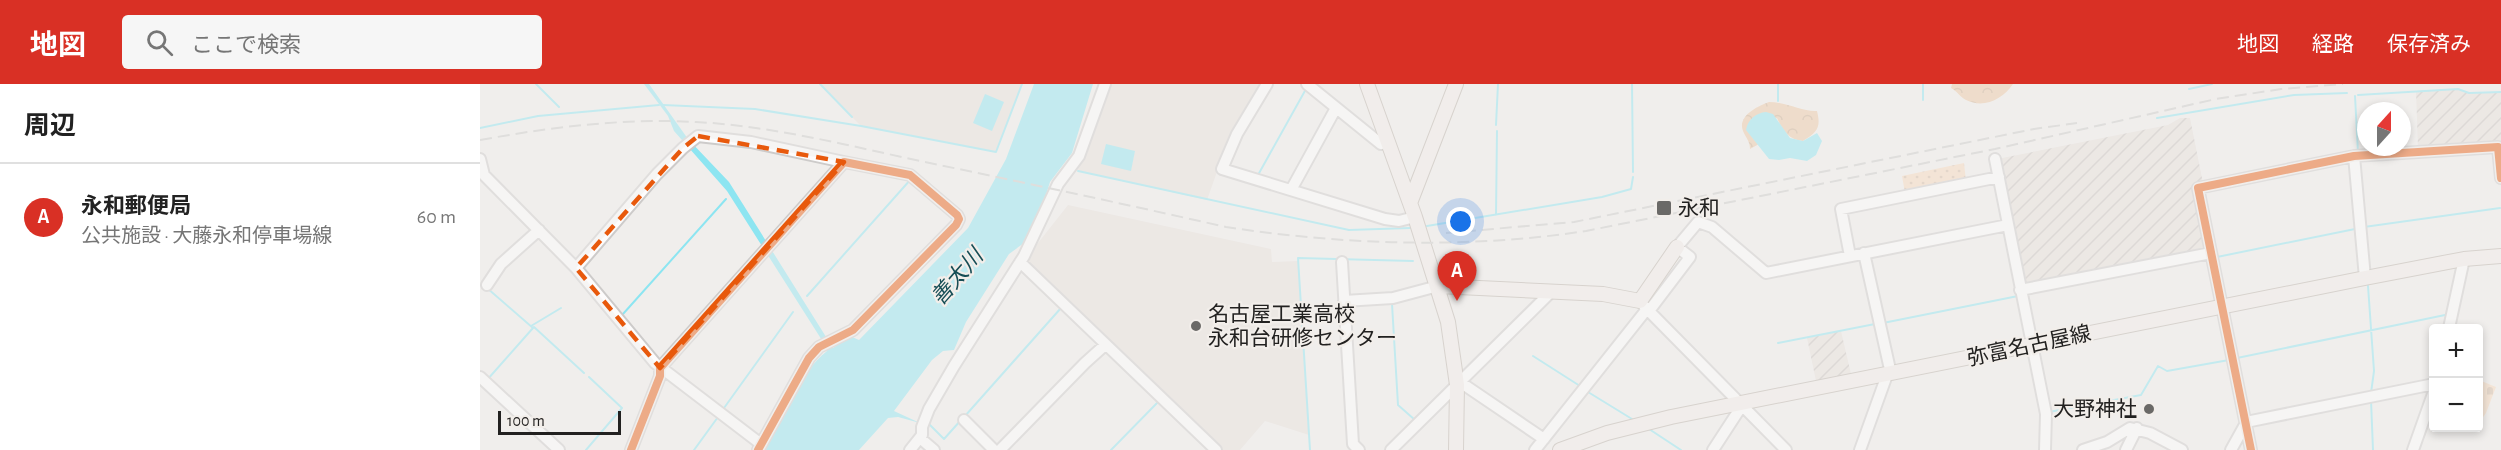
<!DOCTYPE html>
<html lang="ja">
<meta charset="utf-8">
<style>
:root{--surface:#fff;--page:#f6f6f6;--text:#222;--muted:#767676;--line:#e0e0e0;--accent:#d93025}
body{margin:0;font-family:"Alegreya Sans","Noto Sans JP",sans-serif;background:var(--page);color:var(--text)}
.controls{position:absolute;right:18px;bottom:18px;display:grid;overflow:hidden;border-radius:6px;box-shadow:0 3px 9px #0003}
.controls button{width:54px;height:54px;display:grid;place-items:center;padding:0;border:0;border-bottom:2px solid var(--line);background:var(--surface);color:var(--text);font:30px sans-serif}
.compass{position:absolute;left:1877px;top:18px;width:54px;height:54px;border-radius:50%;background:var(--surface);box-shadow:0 3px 9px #0003;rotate:21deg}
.scale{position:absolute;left:18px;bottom:15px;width:123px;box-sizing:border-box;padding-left:6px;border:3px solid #222120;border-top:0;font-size:16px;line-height:21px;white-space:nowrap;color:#222120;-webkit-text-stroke:4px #f2eeea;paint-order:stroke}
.you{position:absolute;left:981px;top:138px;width:21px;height:21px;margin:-15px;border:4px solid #fff;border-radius:50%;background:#1a73e8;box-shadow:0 0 0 9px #1a73e833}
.badge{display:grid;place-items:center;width:39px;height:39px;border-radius:50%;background:var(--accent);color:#fff;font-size:20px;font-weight:700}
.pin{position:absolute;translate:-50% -50px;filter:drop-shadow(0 2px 3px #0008)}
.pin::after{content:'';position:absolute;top:32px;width:21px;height:18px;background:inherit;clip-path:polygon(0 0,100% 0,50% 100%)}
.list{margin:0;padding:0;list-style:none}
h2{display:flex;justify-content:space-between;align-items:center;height:78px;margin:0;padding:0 24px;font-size:26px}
h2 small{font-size:20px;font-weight:400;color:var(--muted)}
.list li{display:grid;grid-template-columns:39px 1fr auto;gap:18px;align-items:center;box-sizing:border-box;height:108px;padding:0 24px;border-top:2px solid var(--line)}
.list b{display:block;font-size:22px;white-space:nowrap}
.list p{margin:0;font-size:20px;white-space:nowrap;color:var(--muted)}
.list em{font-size:20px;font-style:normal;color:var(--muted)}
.icon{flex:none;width:33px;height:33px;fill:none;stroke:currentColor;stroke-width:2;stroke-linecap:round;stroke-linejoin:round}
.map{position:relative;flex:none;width:2021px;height:366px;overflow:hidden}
header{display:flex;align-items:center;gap:36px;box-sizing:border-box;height:84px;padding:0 30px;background:var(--accent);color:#fff}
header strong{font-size:28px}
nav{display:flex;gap:33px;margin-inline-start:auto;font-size:21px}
.search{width:420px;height:54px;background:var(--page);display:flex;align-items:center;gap:15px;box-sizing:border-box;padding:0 21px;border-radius:6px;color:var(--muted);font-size:22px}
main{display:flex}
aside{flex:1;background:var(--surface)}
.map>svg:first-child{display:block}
</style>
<header>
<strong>地図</strong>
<div class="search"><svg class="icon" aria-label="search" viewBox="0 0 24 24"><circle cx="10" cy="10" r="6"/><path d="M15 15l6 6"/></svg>ここで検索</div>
<nav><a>地図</a><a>経路</a><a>保存済み</a></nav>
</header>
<main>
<aside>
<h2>周辺<small></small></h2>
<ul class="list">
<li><span class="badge">A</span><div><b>永和郵便局</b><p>公共施設 · 大藤永和停車場線</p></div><em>60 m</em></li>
</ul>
</aside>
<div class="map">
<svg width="2021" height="366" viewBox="0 0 2021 366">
<defs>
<pattern id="industrial-furrows" width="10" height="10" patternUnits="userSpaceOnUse" patternTransform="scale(1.5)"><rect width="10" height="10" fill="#e6dfda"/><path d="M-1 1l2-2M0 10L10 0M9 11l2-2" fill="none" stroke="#c5bfbb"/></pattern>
<pattern id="forest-crowns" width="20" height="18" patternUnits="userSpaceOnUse" patternTransform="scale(1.5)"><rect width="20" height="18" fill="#ecc6a2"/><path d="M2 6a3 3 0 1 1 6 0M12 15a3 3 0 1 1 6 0" fill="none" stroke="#caaa8b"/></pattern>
<pattern id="cemetery-stones" width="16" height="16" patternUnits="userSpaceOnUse" patternTransform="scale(1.5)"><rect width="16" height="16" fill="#f7d7ba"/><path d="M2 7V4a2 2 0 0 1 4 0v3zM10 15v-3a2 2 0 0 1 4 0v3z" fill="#d3b8a0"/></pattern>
<pattern id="park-dots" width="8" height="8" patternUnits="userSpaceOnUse" patternTransform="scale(1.5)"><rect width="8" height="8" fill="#f7d7ba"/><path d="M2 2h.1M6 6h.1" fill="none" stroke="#d3b8a0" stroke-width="1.8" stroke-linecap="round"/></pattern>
</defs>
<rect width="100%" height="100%" fill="#f0eeec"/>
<!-- built -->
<path fill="#e6dfda" d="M339,0H542L516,68L381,42Z
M627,0H784L738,85L727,116L598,87L600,73Z
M588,121L791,165L792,178L818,177L829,351L785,337L760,366H740L543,178Z"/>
<!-- industrial -->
<path fill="url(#industrial-furrows)" d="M1978,5L1989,9L2021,8V62L1938,65L1936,7Z
M1700,34H1710L1723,99L1729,167L1543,203L1517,75L1688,41Z
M1361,247L1371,290L1336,297L1327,254Z"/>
<!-- forest -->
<path fill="url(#forest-crowns)" d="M1472,0H1533C1523,15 1504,25 1486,16C1480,13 1477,7 1471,4Z
M1289,18C1306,18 1323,28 1337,27C1341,43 1338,48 1323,57C1308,55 1303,47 1297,34L1269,49L1279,60L1270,65C1270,57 1266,54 1263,47C1257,32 1278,22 1289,18Z"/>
<!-- cemetery -->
<path fill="url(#cemetery-stones)" d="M1999,296L2016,303L2006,329L1999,339Z"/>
<!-- park -->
<path fill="url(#park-dots)" d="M1484,79L1486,97L1425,109L1422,92Z"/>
<!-- water -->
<path fill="#8de5f1" d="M164,0H169L208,55L249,98L353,264L370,252L379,256L488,144L526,75L554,0H613L592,69L570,98L559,133L544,159L529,170L486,238L474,266L463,267L452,276L414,327L440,339L418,333L408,334L379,366H284C303,333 318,290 347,267L345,261L247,107L194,47L188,32Z
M505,10L524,18L512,47L493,39Z
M1286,28L1293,30L1310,54L1323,57L1337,49L1342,57L1336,71L1327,77L1310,74L1299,76L1289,75L1266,46C1268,35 1276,29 1286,28Z
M626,60L655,67L651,87L621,80Z"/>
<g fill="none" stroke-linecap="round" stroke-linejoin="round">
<!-- stream -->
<path stroke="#8de5f1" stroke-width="2" d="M56,0L79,23
M340,0L372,33
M1152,0L1153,88
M1298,0V17
M1443,0V16
M1709,5L1732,0
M1878,11L1978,5L1989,9L2021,8
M1875,12L1878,69
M183,21L275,25L381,42L516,68L542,0
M1677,34L1814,11L1867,9
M1016,41L1018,0
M0,44L58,32L179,21
M598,87L869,146L930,144
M778,91L826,5
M1016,131L1017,47
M947,142L1122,113L1151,105L1153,93
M1884,143L2020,124
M23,171L48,149
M1737,173L1875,145
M4,197L12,184
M1888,202L1894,287L1891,309
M7,204L53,244L54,243L104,289
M327,212L431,95
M912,220L918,321L935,336
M143,230L246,115
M1403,239L1538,212
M51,242L81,224
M1298,259L1395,240
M1053,272L1100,302
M1757,274L1965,231
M7,296L53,244
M1108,308L1152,335
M1891,316L1893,366
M244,324L313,228
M1569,328L1661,311L1678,282L1687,287L1749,276
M485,332L581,224
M448,342L449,340L464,355L481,336
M1169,345L1201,366
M106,366L142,324L109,293
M214,366L238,333
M631,366L679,317
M830,366L818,174L933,177"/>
<defs>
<path id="minor" d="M787,0L757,50L742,85L905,135L919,137L935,133
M827,0L901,60L908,59
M1874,72L1885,194
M0,75L4,91L96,184L175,279L281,360
M1515,75L1566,330L1565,366
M811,106L856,24
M1384,169L1411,290
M1370,172L1361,125L1519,93
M540,178L736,366
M862,178L873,360L879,366
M96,184L177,90L203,64L218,52L271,58L364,78
M7,201L21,180L59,146
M1540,206L1731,169
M864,217L913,214L958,202
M1164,222L1306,366
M1169,227L1210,173L1197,163L1218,138L1232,143L1286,189L1528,141
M1969,244L1984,175
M0,293L79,366
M980,298L1064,355
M484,336L514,366
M1766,338L1954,300
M440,354L454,366
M151,366L180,292V284L364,78L430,91L477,131L479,135L476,141L373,246L339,263L329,274L278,366
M430,366L442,351V343L449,325L474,282L544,172L578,100L599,72L625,0
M520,366L605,279L625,261
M911,366L1071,208
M1055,366L1167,225
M1233,366L1261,323
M1380,366L1407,291
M1603,366L1627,358L1650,344L1670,349L1702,366
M1646,366L1657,344
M1751,366L1766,339
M1771,366L1718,104L1874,72L2018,63L2021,94
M1933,366L1954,307"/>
<path id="major" d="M887,0L935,133L968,238L977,301L976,366
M930,119L976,0
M958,202L1123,210L1160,217L1197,163
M1080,366L1127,349L1191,333L1885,194L1984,175L2021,172"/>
</defs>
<!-- minor casing -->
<use href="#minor" stroke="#cdcbca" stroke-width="14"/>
<!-- major casing -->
<use href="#major" stroke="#b9b0a8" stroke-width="16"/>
<!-- minor -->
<use href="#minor" stroke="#fdfcfc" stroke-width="10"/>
<!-- major -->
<use href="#major" stroke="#f1ece8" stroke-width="14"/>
<!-- rail -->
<path stroke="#c9c9c8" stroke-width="2" stroke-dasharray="12 6" stroke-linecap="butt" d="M0,56C72,43 143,34 216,38C292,42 366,61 440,77C542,98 644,120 746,143C864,161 988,165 1106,147L1515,65L1736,15L1801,5L1863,0
M966,149L1094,138L1554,45L1597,39"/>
<defs>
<path id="cycleway" d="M151,366L180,292V284L364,78L430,91L477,131L479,135L476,141L373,246L339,263L329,274L278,366
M1771,366L1718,104L1874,72L2018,63L2021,94"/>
</defs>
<!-- cycleway casing -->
<use href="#cycleway" stroke="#f2eeea" stroke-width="11"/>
<!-- cycleway -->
<use href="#cycleway" stroke="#e8590c" stroke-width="8"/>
</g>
<!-- marked area -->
<path d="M0 0H2021V366H0ZM218,52L364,78L180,284L96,184L203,64Z" fill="#f0eeec" fill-opacity=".55" fill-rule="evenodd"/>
<path fill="none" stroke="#e8590c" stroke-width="4.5" stroke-dasharray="12 8" stroke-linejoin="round" d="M218,52L364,78L180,284L96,184L203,64Z"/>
<!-- markers -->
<g fill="#6a6967" stroke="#f2eeea" stroke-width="2">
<rect x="1176" y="116" width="16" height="16" rx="3"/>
<circle cx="716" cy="242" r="6"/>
<circle cx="1669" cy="325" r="6"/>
</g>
<g text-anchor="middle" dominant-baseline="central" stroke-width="4.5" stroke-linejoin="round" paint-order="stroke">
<!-- poi labels -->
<g font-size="21" fill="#222120" stroke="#f2eeea" text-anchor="start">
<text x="1198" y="124">永和</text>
<text x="728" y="230">名古屋工業高校<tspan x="728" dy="24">永和台研修センター</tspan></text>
<text x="1657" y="325" text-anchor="end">大野神社</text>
</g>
<!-- street labels -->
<g font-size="21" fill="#222120" stroke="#f2eeea">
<text transform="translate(1549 262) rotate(-12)">弥富名古屋線</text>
</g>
<!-- water labels -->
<g font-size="22" font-style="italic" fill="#174e56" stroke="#f2eeea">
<text transform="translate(477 193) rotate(-49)">善太川</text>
</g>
</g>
</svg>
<div class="controls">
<button>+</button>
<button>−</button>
</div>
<svg class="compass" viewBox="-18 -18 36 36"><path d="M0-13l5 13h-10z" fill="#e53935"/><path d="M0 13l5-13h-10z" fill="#767676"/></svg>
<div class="scale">100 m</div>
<div class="you"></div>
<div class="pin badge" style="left:977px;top:217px">A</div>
</div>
</main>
